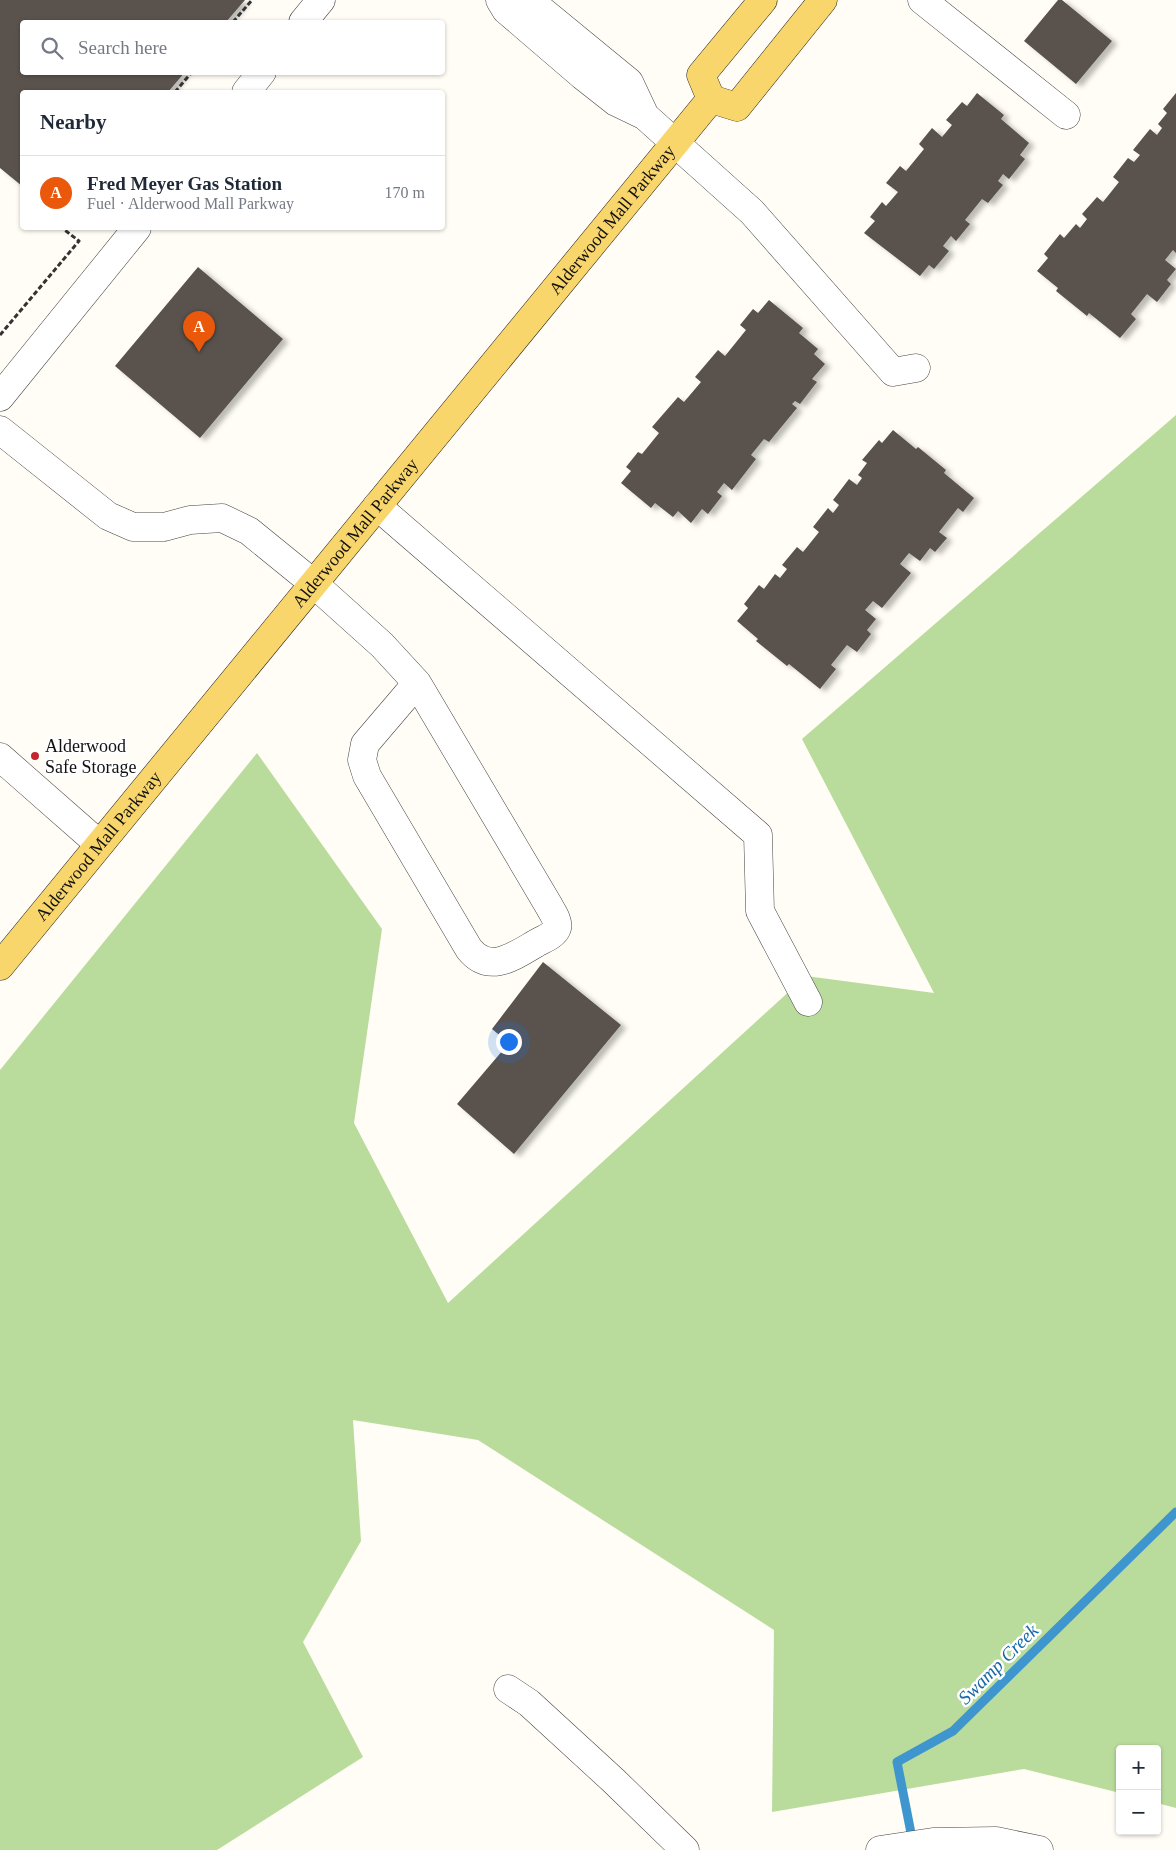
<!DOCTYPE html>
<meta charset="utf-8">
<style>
:root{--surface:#fff;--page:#f2f2f3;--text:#1f2937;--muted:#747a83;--line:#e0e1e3;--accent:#ea580c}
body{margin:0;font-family:"Times New Roman",serif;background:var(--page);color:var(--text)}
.controls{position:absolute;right:15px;bottom:15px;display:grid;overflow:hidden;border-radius:5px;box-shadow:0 1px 4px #0004}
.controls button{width:45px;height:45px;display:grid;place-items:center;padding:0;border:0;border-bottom:1px solid var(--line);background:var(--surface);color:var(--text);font:25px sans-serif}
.you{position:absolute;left:508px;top:1041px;width:18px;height:18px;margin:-12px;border:4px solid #fff;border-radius:50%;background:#1a73e8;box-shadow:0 0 0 8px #1a73e833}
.badge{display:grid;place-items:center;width:32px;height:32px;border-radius:50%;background:var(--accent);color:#fff;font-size:16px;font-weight:700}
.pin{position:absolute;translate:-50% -41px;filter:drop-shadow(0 1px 2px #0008)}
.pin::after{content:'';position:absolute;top:26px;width:18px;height:15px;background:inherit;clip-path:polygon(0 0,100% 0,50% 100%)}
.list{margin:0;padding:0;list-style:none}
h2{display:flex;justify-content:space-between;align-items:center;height:65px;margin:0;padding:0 20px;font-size:21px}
h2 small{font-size:16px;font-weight:400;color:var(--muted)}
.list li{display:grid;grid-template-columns:32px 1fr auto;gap:15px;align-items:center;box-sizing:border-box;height:75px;padding:0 20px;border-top:1px solid var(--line)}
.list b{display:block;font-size:19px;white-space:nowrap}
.list p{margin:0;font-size:16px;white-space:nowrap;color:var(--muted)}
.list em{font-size:16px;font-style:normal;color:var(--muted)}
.icon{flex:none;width:28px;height:28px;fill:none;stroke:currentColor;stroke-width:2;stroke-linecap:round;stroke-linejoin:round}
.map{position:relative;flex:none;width:1176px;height:1850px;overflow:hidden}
.search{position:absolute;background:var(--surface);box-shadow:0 1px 4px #0004;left:20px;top:20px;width:425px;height:55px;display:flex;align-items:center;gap:12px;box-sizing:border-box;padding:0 18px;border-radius:5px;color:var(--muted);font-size:19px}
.panel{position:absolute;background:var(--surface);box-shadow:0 1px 4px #0004;left:20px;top:90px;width:425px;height:140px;border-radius:5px}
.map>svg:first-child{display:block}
</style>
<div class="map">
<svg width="1176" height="1850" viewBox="0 0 1176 1850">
<defs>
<filter id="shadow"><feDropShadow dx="5.5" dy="3" stdDeviation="2.5" flood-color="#0004"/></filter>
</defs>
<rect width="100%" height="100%" fill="#fffdf5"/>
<!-- forest -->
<path fill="#b9dc9c" d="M1176,415V1808L1157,1803V1749H1120V1793L1024,1769L772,1812L774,1630L478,1440L353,1420L361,1541L303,1642L363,1757L217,1850H0V1070L257,753L382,929L354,1123L448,1303L806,976L934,993L802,739Z"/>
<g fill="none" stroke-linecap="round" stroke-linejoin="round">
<!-- stream -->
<path stroke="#3f96cf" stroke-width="9" d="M913,1843L897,1762L953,1731L1176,1512"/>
</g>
<!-- building -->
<path fill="#5a524d" filter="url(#shadow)" d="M0,0H245L226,22H22V72H185L168,92H22V186L0,168Z
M1058,0H1062L1112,41L1076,84L1024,41Z
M977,93L1004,115L1001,119L1029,143L1020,155L1025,159L1009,179L1003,174L998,181L1003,185L988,203L982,199L965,220L970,224L956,241L951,236L943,246L949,251L934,269L929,265L920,276L864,233L875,221L870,217L882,202L886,206L898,192L886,183L900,166L906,171L924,149L919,144L932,128L942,137L952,125L946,120L962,102L967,106Z
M1176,93V253L1173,250L1165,260L1176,269L1167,280L1171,284L1157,302L1147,294L1131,314L1136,319L1120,338L1089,313L1087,316L1056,291L1058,288L1037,271L1048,258L1044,254L1060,234L1064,238L1076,224L1080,228L1087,219L1082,214L1097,197L1103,202L1119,182L1113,177L1128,158L1134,162L1140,155L1133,150L1150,129L1157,135L1162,128L1158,124L1167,113L1163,109Z
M198,267L283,339L200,438L115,366Z
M769,300L803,328L799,333L818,349L814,354L825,364L812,379L817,382L800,404L795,401L792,404L797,408L769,442L764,439L751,455L756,459L732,490L724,483L717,492L722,496L708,514L702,509L691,523L678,511L673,517L655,503L651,508L621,483L631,471L626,467L638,452L642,454L659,433L652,427L678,397L684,402L701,382L695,377L718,350L725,356L746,330L740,325L753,309L758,313Z
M893,430L916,449L918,447L946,470L944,473L974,498L963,512L958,508L939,532L947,538L935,552L930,548L920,561L909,553L900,564L911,573L882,608L873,601L865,610L876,619L867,630L871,634L857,652L847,645L831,665L836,669L820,689L789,664L787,666L756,641L758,639L737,621L748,608L744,604L759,585L764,589L775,574L780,578L787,569L782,565L797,547L803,552L819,532L813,527L828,508L833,513L839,505L833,500L849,479L857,485L862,478L858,475L867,463L862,460L879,440L882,443Z
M543,962L621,1025L514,1154L457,1104L509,1043L492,1029Z"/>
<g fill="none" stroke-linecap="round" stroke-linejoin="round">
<defs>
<path id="minor" d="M500,0L506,10L583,76L616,102L645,116L752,212L893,372L916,368
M529,0L629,82L645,116
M922,0L1066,115
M303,22L321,0
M246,92L262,72
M0,397L137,228
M0,430L108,516L133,527H164L190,520L222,518L249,531L313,583L382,645L417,683L549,906C552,912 559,921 557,928C554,936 541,940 535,944C513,957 489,974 469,949L367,776L362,760L365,744L417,683
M377,506L758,835L760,911L808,1002
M0,757L99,844
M508,1689L529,1703L614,1781L685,1850
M880,1850L933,1842L996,1841L1039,1850"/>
<g id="major">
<path d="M711,99L737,107L823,0"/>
<path d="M711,99L701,75L763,0"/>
<path id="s1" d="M0,966L711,99"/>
</g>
</defs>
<!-- minor casing -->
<use href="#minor" stroke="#444" stroke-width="29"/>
<!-- major casing -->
<use href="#major" stroke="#222" stroke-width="29"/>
<!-- path -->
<path stroke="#333" stroke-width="3" stroke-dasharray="5 2.5" stroke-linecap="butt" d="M233,22L252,0
M175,92L192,72
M0,335L79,241L62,228"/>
<!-- minor -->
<use href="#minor" stroke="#fff" stroke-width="28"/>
<!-- major -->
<use href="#major" stroke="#f9d66b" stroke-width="28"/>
</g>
<!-- markers -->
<circle fill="#c4262e" stroke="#fff" stroke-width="2" cx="35" cy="756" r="5"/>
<g text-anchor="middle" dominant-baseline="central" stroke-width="5" stroke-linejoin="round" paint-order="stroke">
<!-- street labels -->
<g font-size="18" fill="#111" stroke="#fff">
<text stroke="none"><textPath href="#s1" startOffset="965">Alderwood Mall Parkway</textPath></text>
<text stroke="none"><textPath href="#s1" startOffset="560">Alderwood Mall Parkway</textPath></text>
<text stroke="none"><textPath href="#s1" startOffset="155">Alderwood Mall Parkway</textPath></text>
</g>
<!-- poi labels -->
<g font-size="18" fill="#111" stroke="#fff" text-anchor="start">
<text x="45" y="746">Alderwood<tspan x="45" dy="21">Safe Storage</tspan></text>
</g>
<!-- water labels -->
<g font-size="19" font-style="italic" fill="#1768a6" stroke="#fff">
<text transform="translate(998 1664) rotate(-45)">Swamp Creek</text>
</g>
</g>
</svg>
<div class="controls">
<button>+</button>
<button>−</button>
</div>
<div class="you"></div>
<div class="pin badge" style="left:199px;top:352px">A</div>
<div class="search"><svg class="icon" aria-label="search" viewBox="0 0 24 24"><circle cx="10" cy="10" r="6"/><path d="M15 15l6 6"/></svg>Search here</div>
<section class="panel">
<h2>Nearby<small></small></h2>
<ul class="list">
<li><span class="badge">A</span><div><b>Fred Meyer Gas Station</b><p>Fuel · Alderwood Mall Parkway</p></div><em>170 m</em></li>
</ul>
</section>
</div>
